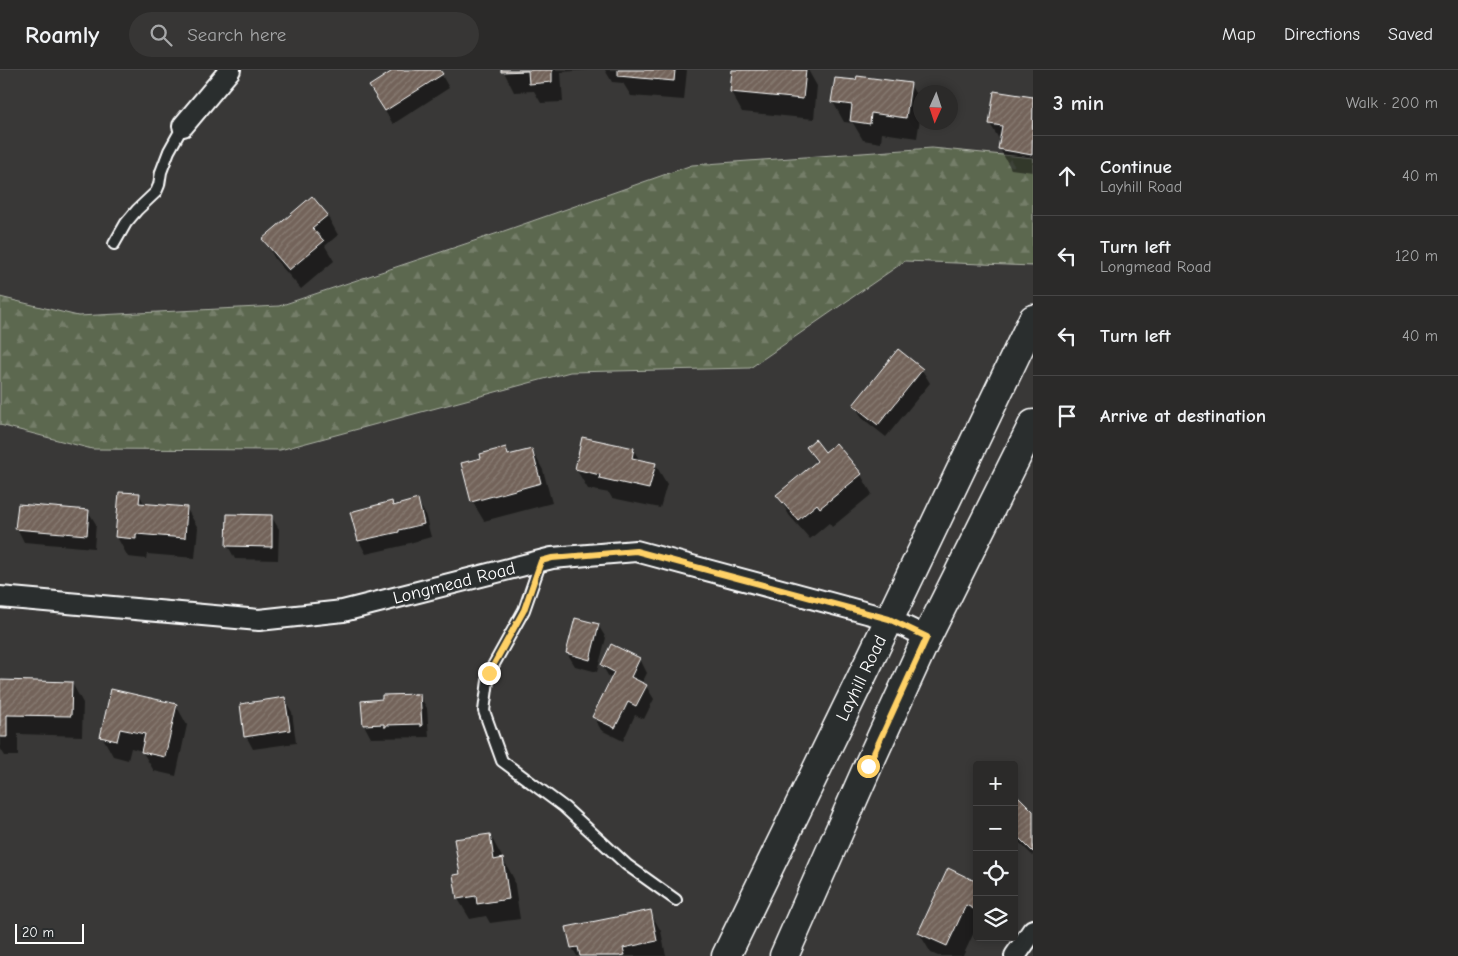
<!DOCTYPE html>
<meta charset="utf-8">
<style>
:root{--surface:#2b2a29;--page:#373635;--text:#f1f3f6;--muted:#a6a7a8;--line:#474646}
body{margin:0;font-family:"Comic Neue",sans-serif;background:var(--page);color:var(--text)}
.controls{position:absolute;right:15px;bottom:15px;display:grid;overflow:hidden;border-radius:5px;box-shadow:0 2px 8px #0003}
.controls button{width:45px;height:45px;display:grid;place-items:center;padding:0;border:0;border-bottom:1px solid var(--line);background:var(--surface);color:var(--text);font:25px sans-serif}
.compass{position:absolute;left:913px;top:15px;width:45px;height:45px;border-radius:50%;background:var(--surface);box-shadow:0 2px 8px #0003;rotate:183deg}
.scale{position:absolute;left:15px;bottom:12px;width:69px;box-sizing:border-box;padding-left:5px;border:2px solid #fff;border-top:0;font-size:14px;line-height:18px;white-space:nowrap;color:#fff;-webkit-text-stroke:4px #2a2d2e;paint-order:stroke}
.stop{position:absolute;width:15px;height:15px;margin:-11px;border:4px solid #ffd166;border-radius:50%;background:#fff}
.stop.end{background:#ffd166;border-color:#fff;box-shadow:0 1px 5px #0008}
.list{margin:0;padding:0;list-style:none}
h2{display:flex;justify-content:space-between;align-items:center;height:65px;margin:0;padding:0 20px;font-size:21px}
h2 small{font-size:16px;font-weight:400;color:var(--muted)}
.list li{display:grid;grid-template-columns:32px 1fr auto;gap:15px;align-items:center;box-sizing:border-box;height:80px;padding:0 20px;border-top:1px solid var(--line)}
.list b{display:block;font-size:19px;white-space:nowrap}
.list p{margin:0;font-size:16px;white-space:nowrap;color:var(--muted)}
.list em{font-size:16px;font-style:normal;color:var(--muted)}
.icon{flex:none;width:28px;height:28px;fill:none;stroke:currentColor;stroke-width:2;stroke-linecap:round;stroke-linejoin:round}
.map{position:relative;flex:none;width:1033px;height:886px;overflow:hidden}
header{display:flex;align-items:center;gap:30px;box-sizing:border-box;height:70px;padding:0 25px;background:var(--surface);border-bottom:1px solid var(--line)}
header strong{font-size:24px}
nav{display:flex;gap:28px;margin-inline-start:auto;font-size:18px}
.search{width:350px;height:45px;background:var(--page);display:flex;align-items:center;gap:12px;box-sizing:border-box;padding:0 18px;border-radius:28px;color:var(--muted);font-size:19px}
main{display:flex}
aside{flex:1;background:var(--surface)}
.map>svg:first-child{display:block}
</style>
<header>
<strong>Roamly</strong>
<div class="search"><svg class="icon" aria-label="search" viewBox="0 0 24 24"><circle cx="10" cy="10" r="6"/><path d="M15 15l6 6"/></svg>Search here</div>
<nav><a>Map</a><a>Directions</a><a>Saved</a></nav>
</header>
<main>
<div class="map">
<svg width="1033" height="886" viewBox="0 0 1033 886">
<defs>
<pattern id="forest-firs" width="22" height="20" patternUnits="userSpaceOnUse" patternTransform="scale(1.25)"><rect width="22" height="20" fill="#5c674f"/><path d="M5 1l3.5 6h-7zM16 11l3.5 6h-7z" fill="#747e69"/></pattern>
<pattern id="building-hatch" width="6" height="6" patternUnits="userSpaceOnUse" patternTransform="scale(1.25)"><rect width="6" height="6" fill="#73645a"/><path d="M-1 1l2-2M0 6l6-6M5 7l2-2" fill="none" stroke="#887b73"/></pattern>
</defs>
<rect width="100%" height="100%" fill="#393837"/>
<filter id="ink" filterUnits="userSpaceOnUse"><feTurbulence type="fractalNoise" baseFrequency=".02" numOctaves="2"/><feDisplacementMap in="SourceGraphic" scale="10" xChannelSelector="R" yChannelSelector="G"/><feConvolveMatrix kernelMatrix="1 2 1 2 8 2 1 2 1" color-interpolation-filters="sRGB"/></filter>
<g filter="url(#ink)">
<!-- forest -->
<path fill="url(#forest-firs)" stroke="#aeb3a7" d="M932,78L1033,88V196L905,191L750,298L570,302L280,380L92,379L0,355V227L78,246L279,236L501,162L692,95Z"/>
<!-- shadow -->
<path fill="#0007" d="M397,0H439L449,18L393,54L378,30Z
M503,0H587L561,2L563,32L541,33L534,21L514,22Z
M605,0H687L684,30L631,26L623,13L612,12Z
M733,0H808L817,16L814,49L742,42L731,22Z
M910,15L921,32V43L917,68L882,63L881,73L863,70L853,53L844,52L833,32Z
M995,23L1033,29V102L1011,99L1000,79L1001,72L990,54Z
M327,145L338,165L325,176L334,191L301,219L275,189L264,169Z
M922,300L930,313L886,367L862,348L855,335Z
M807,377L861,405L872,424L832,457L829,453L810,469L789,445L778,425L816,393Z
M505,378L510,386L532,380L543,400L552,433L484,451L472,431L483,389Z
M633,379L640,391L655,394L667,414L660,438L612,428L609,423L588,419L576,399Z
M139,424L145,435L187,439L198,458L195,488L147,484L146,489L128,487L117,467Z
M418,431L425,444L431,467L406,474V475L366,484L359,471L351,443L391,433L394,437Z
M88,441L96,454L94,478L24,472L17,458Z
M271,446L279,459L278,490L235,489L228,476Z
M598,555L606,568L597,602L575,596L567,583Z
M612,576L640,589L647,603L642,613L646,616L654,629L644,649L635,645L623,671L601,660L594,647L612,610L610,609L602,595Z
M0,611L72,613L83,633L82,666L18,664V686H5L0,678Z
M419,625L427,638L429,667L371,668L364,655Z
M284,629L292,642L296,673L253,679L246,666Z
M176,635L187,655L176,706L154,701L142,681L131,678L128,690L113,686L102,666Z
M1014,724L1033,743V786L1020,773L1014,778Z
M490,765L514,809L520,849L490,853L486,846L470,849L458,829L461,805Z
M977,813V856L963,886H938L931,883L919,863Z
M650,842L661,861L666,886H577L572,878L568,858Z"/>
<!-- building -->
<path fill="url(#building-hatch)" stroke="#fff" d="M394,0H440L443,4L385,41L369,16Z
M501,0H552V12L529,14L528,1L501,2Z
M618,0H675L674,11L618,6Z
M732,0H806L803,29L730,22Z
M857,6L911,13L906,48L871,43L870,54L850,51L852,35L831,32L835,8L856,10Z
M994,21L1033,27L1032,85L998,79L1002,56L989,54Z
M312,126L328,145L312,158L324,171L289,200L262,169Z
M898,279L923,299L878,355L853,335Z
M582,367L634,378L632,388L656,393L649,419L599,408L600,405L575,399Z
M815,369L825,382L836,373L862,404L820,438L817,434L798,450L776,425L817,391L806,377Z
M506,377L508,385L532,379L541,413L471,432L461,393L481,388L480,384Z
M119,422L140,423L139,433L187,437L185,468L136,464V469L115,467Z
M418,429L424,454L399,460V462L358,471L350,442L392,431L393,436Z
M18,434L89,440L87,465L15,459Z
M227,444L272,445V477L226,476Z
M575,548L599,554L590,590L566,583Z
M611,574L640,588L631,607L647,615L636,636L628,632L615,658L592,647L614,602L601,595Z
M0,610L72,612L71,646L7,645V667H0Z
M111,619L177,634L165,687L141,682L145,664L120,659L117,671L100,667Z
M420,624L422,656H420V654L386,655V657H384V654L363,655L361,631L382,629V625Z
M285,627L290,660L244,667L240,634Z
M1014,722L1033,741V782L1014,763Z
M490,764L494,790L503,788L509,829L477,834L476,826L457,829L453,805L460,804L454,769Z
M948,798L977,812V834L974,839L966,835L947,876L918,863Z
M651,840L657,871L623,878L625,885L619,886H580L578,877L571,878L566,857Z"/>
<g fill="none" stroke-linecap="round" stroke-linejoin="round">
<defs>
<path id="lane" d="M114,174L126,153L137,140L156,122L159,115L161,102L169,81L183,56
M541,491L524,540L489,603L484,641L502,691L564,737L627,795L676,830"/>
<g id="street">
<path d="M183,56L230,0"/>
<path id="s1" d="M0,527L259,550L343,541L552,488L636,481L867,543L889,549L927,567"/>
<path d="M1015,886L1033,860"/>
</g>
<g id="secondary">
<path id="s2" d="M726,886L866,598L1033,249"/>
<path d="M784,886L868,696L927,567L1033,354"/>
</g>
</defs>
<!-- lane casing -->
<use href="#lane" stroke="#fff" stroke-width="14"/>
<!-- street casing -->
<use href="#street" stroke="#fff" stroke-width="24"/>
<!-- secondary casing -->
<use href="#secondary" stroke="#fff" stroke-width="31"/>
<!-- lane -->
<use href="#lane" stroke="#2a2d2e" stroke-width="10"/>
<!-- street -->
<use href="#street" stroke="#2a2d2e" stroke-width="20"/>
<!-- secondary -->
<use href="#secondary" stroke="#2a2d2e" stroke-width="28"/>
</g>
</g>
<g fill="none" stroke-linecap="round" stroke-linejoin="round" filter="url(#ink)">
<!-- route -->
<path stroke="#ffd166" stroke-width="6" d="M489,603L524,540L541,491L552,488L636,481L867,543L889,549L927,567L868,696"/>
</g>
<g text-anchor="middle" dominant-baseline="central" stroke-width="4" stroke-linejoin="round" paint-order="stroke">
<!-- street labels -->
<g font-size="18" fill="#fff" stroke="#2a2d2e">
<text stroke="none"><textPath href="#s1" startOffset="459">Longmead Road</textPath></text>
<text stroke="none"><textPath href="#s2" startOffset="309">Layhill Road</textPath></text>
</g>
</g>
</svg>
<div class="controls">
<button>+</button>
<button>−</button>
<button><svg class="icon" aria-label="locate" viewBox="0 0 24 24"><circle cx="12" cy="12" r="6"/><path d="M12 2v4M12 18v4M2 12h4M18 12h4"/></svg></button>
<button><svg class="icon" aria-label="layers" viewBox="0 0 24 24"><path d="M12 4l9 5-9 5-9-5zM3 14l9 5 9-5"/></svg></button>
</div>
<svg class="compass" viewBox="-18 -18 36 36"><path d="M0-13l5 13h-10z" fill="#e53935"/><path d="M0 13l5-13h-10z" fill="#a6a7a8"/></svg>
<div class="scale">20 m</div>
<div class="stop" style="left:868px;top:696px"></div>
<div class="stop end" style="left:489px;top:603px"></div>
</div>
<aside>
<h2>3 min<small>Walk · 200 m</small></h2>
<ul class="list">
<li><svg class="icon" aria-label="ahead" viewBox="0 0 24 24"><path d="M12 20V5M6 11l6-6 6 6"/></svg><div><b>Continue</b><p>Layhill Road</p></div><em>40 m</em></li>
<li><svg class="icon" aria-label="left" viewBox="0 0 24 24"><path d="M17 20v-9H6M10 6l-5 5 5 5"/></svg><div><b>Turn left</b><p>Longmead Road</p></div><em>120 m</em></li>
<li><svg class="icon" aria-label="left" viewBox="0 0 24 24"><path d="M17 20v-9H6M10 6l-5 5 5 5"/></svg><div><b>Turn left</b></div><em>40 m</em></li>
<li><svg class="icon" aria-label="arrive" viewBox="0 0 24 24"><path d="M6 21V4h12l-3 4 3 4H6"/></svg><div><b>Arrive at destination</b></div></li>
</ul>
</aside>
</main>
